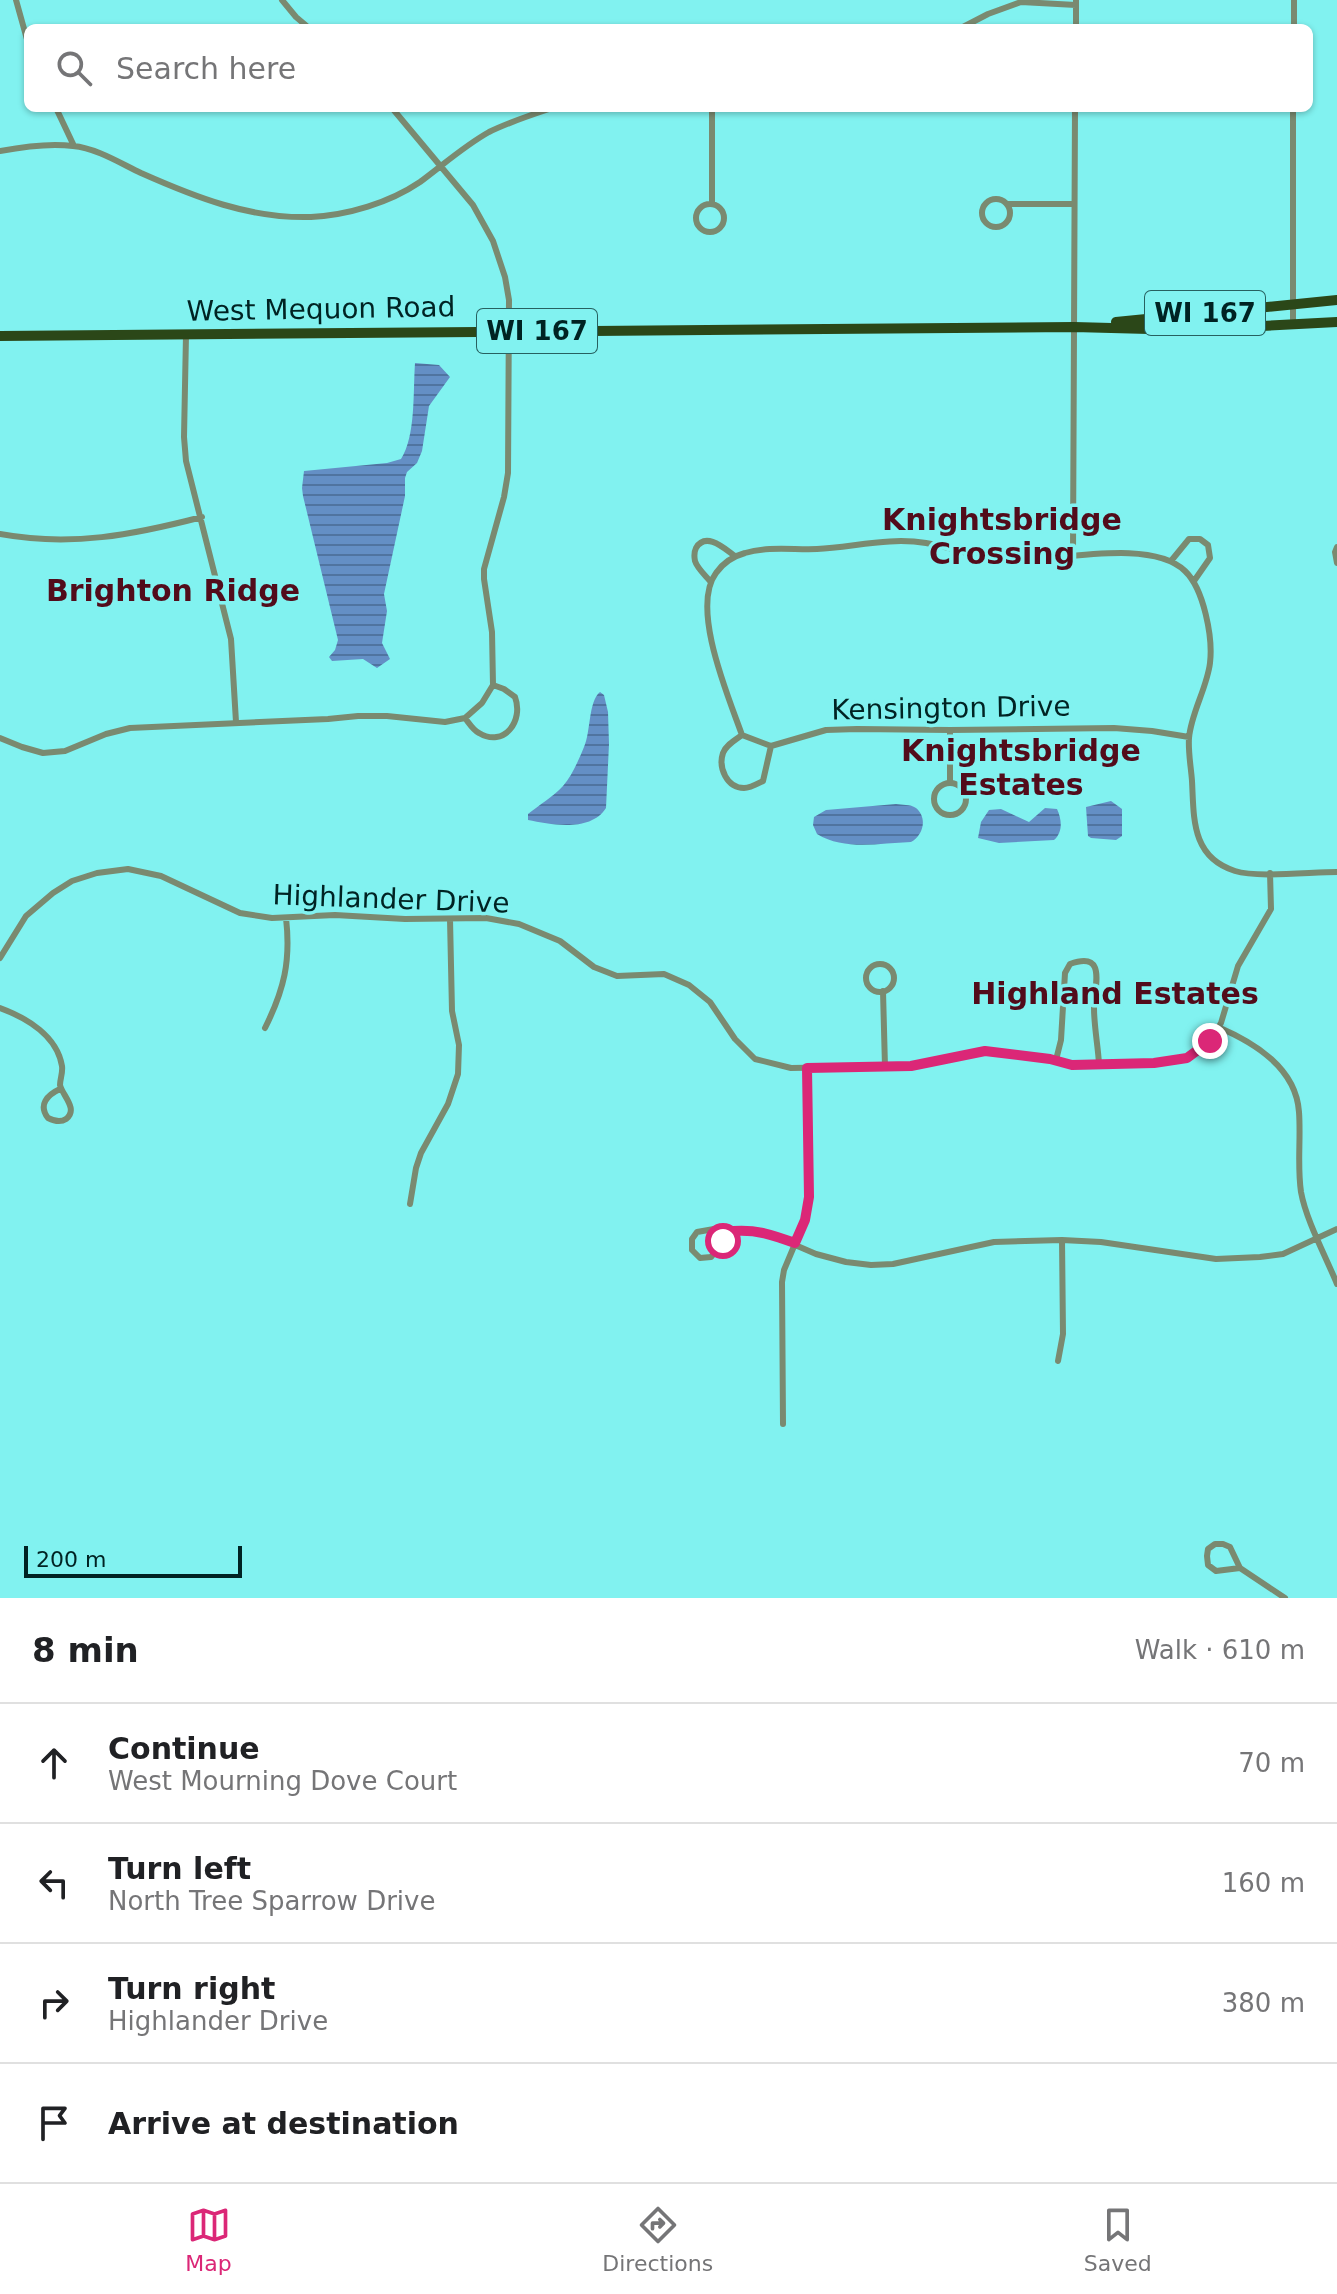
<!DOCTYPE html>
<meta charset="utf-8">
<style>
:root{--surface:#fff;--page:#f6f6f6;--text:#202124;--muted:#757577;--line:#e0e0e0;--accent:#db2777}
body{margin:0;font-family:"DejaVu Sans",sans-serif;background:var(--page);color:var(--text)}
.scale{position:absolute;left:24px;bottom:20px;width:218px;box-sizing:border-box;padding-left:8px;border:4px solid #002323;border-top:0;font-size:22px;line-height:28px;white-space:nowrap;color:#002323;-webkit-text-stroke:6px #81f2f0;paint-order:stroke}
.stop{position:absolute;width:24px;height:24px;margin:-18px;border:6px solid #db2777;border-radius:50%;background:#fff}
.stop.end{background:#db2777;border-color:#fff;box-shadow:0 2px 8px #0008}
.list{margin:0;padding:0;list-style:none}
h2{display:flex;justify-content:space-between;align-items:center;height:104px;margin:0;padding:0 32px;font-size:34px}
h2 small{font-size:26px;font-weight:400;color:var(--muted)}
.list li{display:grid;grid-template-columns:52px 1fr auto;gap:24px;align-items:center;box-sizing:border-box;height:120px;padding:0 32px;border-top:2px solid var(--line)}
.list b{display:block;font-size:30px;white-space:nowrap}
.list p{margin:0;font-size:26px;white-space:nowrap;color:var(--muted)}
.list em{font-size:26px;font-style:normal;color:var(--muted)}
.icon{flex:none;width:44px;height:44px;fill:none;stroke:currentColor;stroke-width:2;stroke-linecap:round;stroke-linejoin:round}
.map{position:relative;flex:none;width:1337px;height:1598px;overflow:hidden}
.search{position:absolute;background:var(--surface);box-shadow:0 2px 6px #0004;left:24px;right:24px;top:24px;height:88px;display:flex;align-items:center;gap:20px;box-sizing:border-box;padding:0 28px;border-radius:12px;color:var(--muted);font-size:30px}
.sheet{height:584px;background:var(--surface)}
nav{display:flex;justify-content:space-around;align-items:center;box-sizing:border-box;height:112px;border-top:2px solid var(--line);background:var(--surface);font-size:22px;color:var(--muted)}
nav a{display:grid;justify-items:center;gap:4px}
nav .on{color:var(--accent)}
.map>svg:first-child{display:block}
</style>
<div class="map">
<svg width="1337" height="1598" viewBox="0 0 1337 1598">
<defs>
<pattern id="water-rules" width="6" height="5" patternUnits="userSpaceOnUse" patternTransform="scale(2)"><rect width="6" height="5" fill="#648fc5"/><path d="M0 2.5h6" fill="none" stroke="#5074a0"/></pattern>
</defs>
<rect width="100%" height="100%" fill="#81f2f0"/>
<!-- water -->
<path fill="url(#water-rules)" d="M415,363L439,365L450,377L429,406L422,451L417,463L407,472L405,478V496L384,594L387,611L382,643L390,659L377,668L363,659L332,661L329,657L335,650L338,640L303,496L302,488L304,471L387,463L401,459C416,436 413,391 415,363Z
M600,692L604,695L608,712L609,744L606,808C591,832 552,825 528,820V814C539,805 553,797 563,786C572,776 579,759 584,747C591,732 588,702 600,692Z
M1111,801L1122,809V836L1116,840L1091,838L1088,836L1086,807Z
M896,804C902,805 910,804 916,808C928,818 923,836 911,842C879,843 845,851 817,834L813,825L814,817L826,810Z
M1045,808L1057,809C1062,820 1063,832 1054,840L999,843L978,838L981,822L989,810L1001,809L1029,822Z"/>
<g fill="none" stroke-linecap="round" stroke-linejoin="round">
<!-- minor -->
<path stroke="#7a8a70" stroke-width="6" d="M16,0L28,43
M282,0L296,17L309,28
M961,28L988,14L1021,2L1076,5
M1076,28V0
M1294,28V0
M56,108L74,146
M0,151C21,147 51,143 73,146C96,148 120,163 141,173C195,197 250,219 311,217C348,215 389,203 420,182C443,165 464,146 489,132C509,122 531,115 552,108
M982 213a14 14 0 1 1 28 0a14 14 0 1 1-28 0Z
M712,203V108
M696 218a14 14 0 1 1 28 0a14 14 0 1 1-28 0Z
M1007,204H1074
M1293,325V108
M186,335L184,437L186,461L231,639L236,722
M0,534C71,547 133,535 202,517
M1337,547L1335,552L1337,563
M1073,555L1075,108
M1171,561L1189,539H1200L1208,545L1210,558L1194,581
M710,581C705,575 697,568 695,561C694,556 694,552 696,548C706,531 725,549 735,556
M465,718C469,723 473,730 479,733C504,748 524,721 515,697L504,689L493,685
M742,735C735,740 726,745 723,753C718,768 727,788 744,788C750,788 757,784 763,781L771,746
M1189,737L1152,731L1114,728L950,730L857,729L826,730L771,746L742,735C729,698 690,608 716,573C723,563 734,556 745,553C768,546 794,550 817,549C854,547 889,537 926,543C954,547 979,560 1008,561C1054,562 1150,537 1185,571C1204,589 1213,638 1210,663C1207,688 1191,713 1189,738C1188,752 1191,767 1192,781C1194,818 1191,857 1235,871C1257,878 1311,872 1337,872
M0,738L22,747L43,753L65,751L106,734L130,728L328,719L358,716H387L445,722L465,718L482,703L493,685L492,632L484,579V569L504,497L508,473L509,300L505,277L493,241L473,205L392,108
M934 799a16 16 0 1 1 32 0a16 16 0 1 1-32 0Z
M950,783V730
M0,958L26,916L53,893L72,881L97,873L128,869L161,876L240,913L272,918L335,915L405,919L486,918L519,924L560,941L594,967L617,976L664,974L689,985L710,1002L735,1039L755,1059L791,1068L911,1066L985,1051L1050,1059L1072,1065L1154,1063L1187,1058L1210,1041L1221,1023L1238,966L1271,909L1270,873
M866 978a14 14 0 1 1 28 0a14 14 0 1 1-28 0Z
M883,991L885,1067
M0,1008C27,1018 57,1036 62,1066C63,1073 60,1079 60,1085C62,1095 79,1109 66,1119C60,1123 54,1121 48,1118C38,1105 47,1095 60,1089
M1218,1027C1255,1043 1296,1068 1299,1112C1301,1139 1297,1165 1301,1192C1306,1220 1326,1257 1337,1284
M265,1028C284,990 291,961 286,918
M1056,1060L1061,1040L1065,973L1070,964C1108,950 1094,987 1094,1008C1094,1026 1098,1046 1099,1064
M410,1204L416,1168L421,1153L448,1104L458,1074L459,1045L452,1011L450,919
M733,1231L711,1257L700,1258L692,1250V1239L697,1232L714,1229L765,1232L816,1254L846,1262L871,1265L893,1264L994,1242L1062,1240L1101,1242L1216,1259L1260,1257L1283,1254L1337,1229
M1058,1361L1063,1334L1062,1240
M783,1424L782,1282L784,1270L805,1220L809,1197L807,1068
M1240,1568L1216,1571L1208,1565L1207,1556L1208,1549L1215,1544H1223L1230,1547L1240,1568L1285,1598"/>
<!-- primary -->
<path stroke="#2b4718" stroke-width="10" d="M1116,322L1337,300
M0,336L1074,327L1186,330L1337,322"/>
</g>
<g fill="none" stroke-linecap="round" stroke-linejoin="round">
<!-- route -->
<path stroke="#db2777" stroke-width="10" d="M723,1241L733,1231C756,1229 773,1235 795,1243L805,1220L809,1197L807,1068L911,1066L985,1051L1050,1059L1072,1065L1154,1063L1187,1058L1210,1041"/>
</g>
<g text-anchor="middle" dominant-baseline="central" stroke-width="7" stroke-linejoin="round" paint-order="stroke">
<!-- shield labels -->
<g fill="#81f2f0" stroke="#276160" stroke-width="2">
<rect x="1145" y="291" width="120" height="44" rx="6"/>
<rect x="477" y="309" width="120" height="44" rx="6"/>
</g>
<g font-size="26" font-weight="bold" fill="#002323">
<text x="1205" y="313">WI 167</text>
<text x="537" y="331">WI 167</text>
</g>
<!-- street labels -->
<g font-size="28" fill="#002323" stroke="#81f2f0">
<text transform="translate(321 309) rotate(-1)">West Mequon Road</text>
<text transform="translate(951 708) rotate(-1)">Kensington Drive</text>
<text transform="translate(391 899) rotate(2)">Highlander Drive</text>
</g>
<!-- neighbourhood labels -->
<g font-size="30" font-weight="bold" fill="#520c1b" stroke="#81f2f0">
<text x="1002" y="519">Knightsbridge<tspan x="1002" dy="34">Crossing</tspan></text>
<text x="173" y="590">Brighton Ridge</text>
<text x="1021" y="750">Knightsbridge<tspan x="1021" dy="34">Estates</tspan></text>
<text x="1115" y="993">Highland Estates</text>
</g>
</g>
</svg>
<div class="scale">200 m</div>
<div class="stop" style="left:723px;top:1241px"></div>
<div class="stop end" style="left:1210px;top:1041px"></div>
<div class="search"><svg class="icon" aria-label="search" viewBox="0 0 24 24"><circle cx="10" cy="10" r="6"/><path d="M15 15l6 6"/></svg>Search here</div>
</div>
<section class="sheet">
<h2>8 min<small>Walk · 610 m</small></h2>
<ul class="list">
<li><svg class="icon" aria-label="ahead" viewBox="0 0 24 24"><path d="M12 20V5M6 11l6-6 6 6"/></svg><div><b>Continue</b><p>West Mourning Dove Court</p></div><em>70 m</em></li>
<li><svg class="icon" aria-label="left" viewBox="0 0 24 24"><path d="M17 20v-9H6M10 6l-5 5 5 5"/></svg><div><b>Turn left</b><p>North Tree Sparrow Drive</p></div><em>160 m</em></li>
<li><svg class="icon" aria-label="right" viewBox="0 0 24 24"><path d="M7 20v-9h11M14 6l5 5-5 5"/></svg><div><b>Turn right</b><p>Highlander Drive</p></div><em>380 m</em></li>
<li><svg class="icon" aria-label="arrive" viewBox="0 0 24 24"><path d="M6 21V4h12l-3 4 3 4H6"/></svg><div><b>Arrive at destination</b></div></li>
</ul>
</section>
<nav>
<a class="on"><svg class="icon" aria-label="map" viewBox="0 0 24 24"><path d="M3 6l6-2 6 2 6-2v14l-6 2-6-2-6 2zM9 4v14M15 6v14"/></svg>Map</a>
<a><svg class="icon" aria-label="directions" viewBox="0 0 24 24"><path d="M12 3l9 9-9 9-9-9zM9 14v-3h6M13 9l2 2-2 2"/></svg>Directions</a>
<a><svg class="icon" aria-label="saved" viewBox="0 0 24 24"><path d="M7 4h10v16l-5-4-5 4z"/></svg>Saved</a>
</nav>
